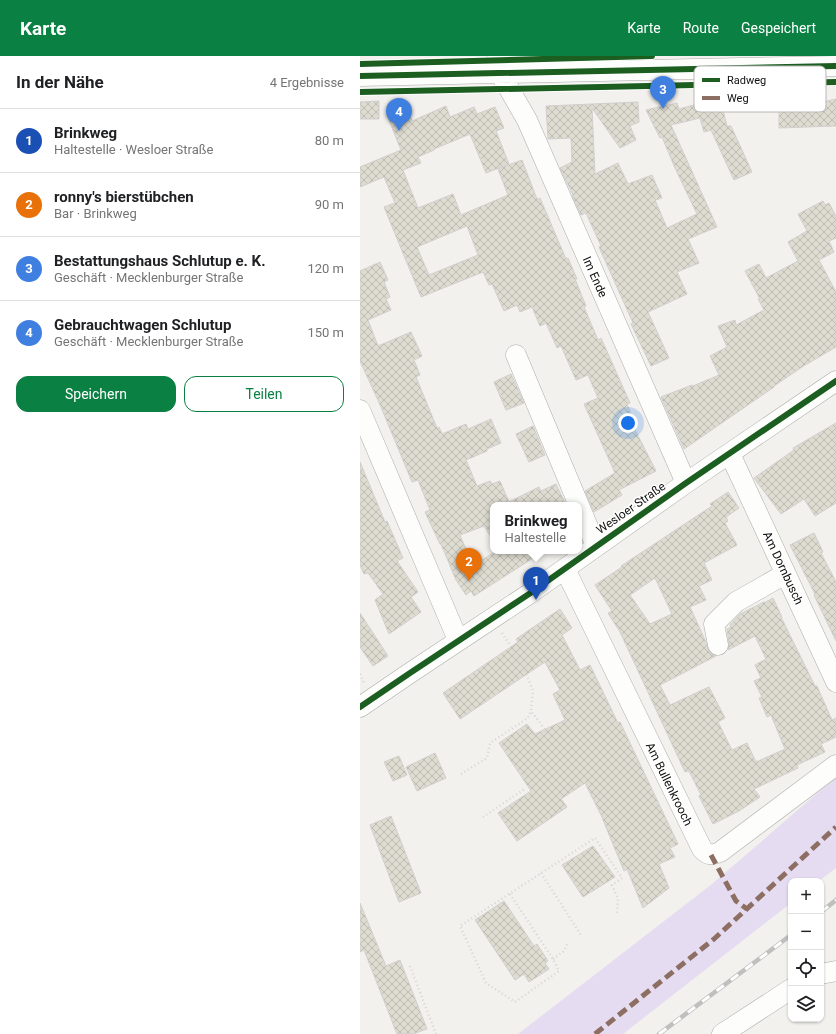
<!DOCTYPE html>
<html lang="de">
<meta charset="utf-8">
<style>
:root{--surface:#fff;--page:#f6f6f6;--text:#202124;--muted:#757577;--line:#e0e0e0;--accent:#0b8043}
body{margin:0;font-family:Roboto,sans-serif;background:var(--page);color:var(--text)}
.controls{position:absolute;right:12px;bottom:12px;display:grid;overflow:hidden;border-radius:8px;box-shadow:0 1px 3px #0004}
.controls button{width:36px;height:36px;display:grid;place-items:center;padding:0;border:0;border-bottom:1px solid var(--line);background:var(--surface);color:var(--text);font:20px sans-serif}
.you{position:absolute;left:268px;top:367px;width:14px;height:14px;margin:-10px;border:3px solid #fff;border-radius:50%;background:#1a73e8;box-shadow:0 0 0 6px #1a73e833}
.badge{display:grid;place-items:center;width:26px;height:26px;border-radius:50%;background:var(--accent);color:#fff;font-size:13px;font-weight:700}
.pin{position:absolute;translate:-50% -33px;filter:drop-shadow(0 1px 2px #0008)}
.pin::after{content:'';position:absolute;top:21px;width:14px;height:12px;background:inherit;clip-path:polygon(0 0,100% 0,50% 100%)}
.popup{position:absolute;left:130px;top:446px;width:92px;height:52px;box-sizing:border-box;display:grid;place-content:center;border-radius:8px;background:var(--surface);filter:drop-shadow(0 1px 3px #0005);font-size:13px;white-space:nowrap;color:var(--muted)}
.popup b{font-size:15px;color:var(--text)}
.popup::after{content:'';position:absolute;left:50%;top:100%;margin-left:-8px;border:8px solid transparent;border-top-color:var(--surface)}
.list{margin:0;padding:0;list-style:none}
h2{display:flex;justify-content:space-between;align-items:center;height:52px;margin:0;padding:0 16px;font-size:17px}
h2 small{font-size:13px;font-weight:400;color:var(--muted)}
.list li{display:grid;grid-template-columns:26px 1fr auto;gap:12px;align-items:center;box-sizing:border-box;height:64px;padding:0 16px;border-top:1px solid var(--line)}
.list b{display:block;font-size:15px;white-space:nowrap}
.list p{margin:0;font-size:13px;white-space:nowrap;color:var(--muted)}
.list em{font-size:13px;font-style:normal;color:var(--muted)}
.actions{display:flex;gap:8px;padding:12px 16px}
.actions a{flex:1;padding:9px 0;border:1px solid var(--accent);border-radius:12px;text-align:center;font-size:14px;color:var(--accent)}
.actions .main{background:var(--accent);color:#fff}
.icon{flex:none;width:22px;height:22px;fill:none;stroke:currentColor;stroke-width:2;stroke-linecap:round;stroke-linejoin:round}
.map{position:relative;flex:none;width:476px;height:978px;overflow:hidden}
header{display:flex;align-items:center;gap:24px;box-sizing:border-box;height:56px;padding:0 20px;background:var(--accent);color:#fff}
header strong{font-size:19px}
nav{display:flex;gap:22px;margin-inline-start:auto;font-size:14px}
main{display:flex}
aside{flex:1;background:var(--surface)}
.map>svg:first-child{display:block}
</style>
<header>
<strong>Karte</strong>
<nav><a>Karte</a><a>Route</a><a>Gespeichert</a></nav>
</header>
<main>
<aside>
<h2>In der Nähe<small>4 Ergebnisse</small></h2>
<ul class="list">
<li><span class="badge" style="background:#1a4fb4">1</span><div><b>Brinkweg</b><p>Haltestelle · Wesloer Straße</p></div><em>80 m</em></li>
<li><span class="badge" style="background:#e8710a">2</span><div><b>ronny's bierstübchen</b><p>Bar · Brinkweg</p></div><em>90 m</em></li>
<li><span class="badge" style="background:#3f7fe0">3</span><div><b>Bestattungshaus Schlutup e. K.</b><p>Geschäft · Mecklenburger Straße</p></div><em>120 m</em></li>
<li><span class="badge" style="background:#3f7fe0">4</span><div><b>Gebrauchtwagen Schlutup</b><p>Geschäft · Mecklenburger Straße</p></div><em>150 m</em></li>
</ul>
<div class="actions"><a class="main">Speichern</a><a>Teilen</a></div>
</aside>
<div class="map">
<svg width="476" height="978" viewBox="0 0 476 978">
<defs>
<pattern id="building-cross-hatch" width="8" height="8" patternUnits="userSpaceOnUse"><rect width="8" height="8" fill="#dedcd1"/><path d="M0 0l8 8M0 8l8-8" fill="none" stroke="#bdbcb2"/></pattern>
</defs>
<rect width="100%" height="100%" fill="#f2f1ee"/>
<!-- green -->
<path fill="#e6dcf1" d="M476,721V812L459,825H431V847L263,978H158L352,828Z"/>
<!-- building -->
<path fill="url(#building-cross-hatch)" stroke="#d0cfce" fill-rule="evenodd" d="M360,42L367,70H371L392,116L374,124L351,74L344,76L340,62L311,69L357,171L328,183L339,207L317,216L327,238L288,256L309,302L291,310L271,268L273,267L239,191L241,190L226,157L221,159L212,139H213L200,112L212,106L211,82L188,83L186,50L278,46L279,66L270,70L276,84L260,92L232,52L235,118L258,107L268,128L292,119L302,142L295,144L307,172L337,158L315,112L302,81L300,82L286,54L317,47L319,53Z
M476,43V70L419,72V48L458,47Z
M19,45V63H0V46Z
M86,50L90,61L114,51L117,58L135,51L144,72L136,75L149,108L126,117L110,78L74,93V94L58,101L61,107L43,114L58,152L93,138L101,159L148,139L138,113L162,104L177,143L180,142L206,203L208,202L217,223H215L226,250L224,251L238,284L241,282L270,347L267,348L275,367L272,368L296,415L259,434L262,439L234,456L225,435L255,417L224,348L238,342L228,319L216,324L201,290L197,292L186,267L180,270L172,251L160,256L157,249L144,255L132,228L129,229L123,216L61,241L24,151L35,147L24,121L0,131V111L41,94L27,59L47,51L52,65ZM107,170L118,199L69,219L57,191Z
M463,145L465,149L469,147L476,160V182L469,185L474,196L459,204L476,236V291L442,311L414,330V331L324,393L301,341L332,329L333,330L359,319L350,300L367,291L358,270L375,264L376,269L404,254L398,243H400L385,215L399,208L406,222L438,205L428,186L447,175L438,158Z
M20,206L28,224L24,226L30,241L26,243L31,254L8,264L18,290L51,276L62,300L54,304L60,319L56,321L77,372L79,371L82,378L106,368L108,373L131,363L141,387L127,393V395L106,404L117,430L130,425L132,428L140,425L149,446L179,431L181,435L196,428L206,449H133V484L124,470L100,479L113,510L136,495H184L114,540L111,535L106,539L96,524L81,488H80L65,456L70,454L58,424L52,426L21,351L0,305V215Z
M151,318L164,347L146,354L134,326Z
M476,367V447L455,460L444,443L421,458L394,422L434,394L433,392Z
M173,370L185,399L169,406L156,378Z
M0,406L25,466L27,465L43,502L37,505L58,536L51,541L61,556L29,578L15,544L23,538L8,517L4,518L0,509Z
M368,436L379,452L366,461L368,465L365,467L377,489L344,507L352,524L339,530L346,544L330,551L345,584L349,596L356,600L300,629L310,649L349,631L365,662L358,666L372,694L387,687L396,706L425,693L411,659L407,661L399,642L402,641L394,625L401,622L395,609L406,603L395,580L368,594L369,587L367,573L371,571L370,569L380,558L404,546V547L413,542L422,561H421L455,630H457L472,664L476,662V681L461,688L465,696L437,709L438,712L394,733L400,741L379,755L353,768L339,740L341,739L329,715L325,716L260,576L248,557L252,555L235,529L262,511L261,510L352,450L350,448ZM295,522L312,558L290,568L270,539Z
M454,477L463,496L461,497L476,526V585L454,539L455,538L430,489Z
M200,553L212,572L202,579L220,614L230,609L258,667L260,666L318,788L310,792L315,801L299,808L309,832L283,852L267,813L264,815L241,759L225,727L201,743L207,751L157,785L138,757L171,735L139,687L167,668L175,678L205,664L193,638L200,634L185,606L100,663L83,637L158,586L156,583Z
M0,557L28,600L13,610L0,591Z
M75,697L86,722L57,735L46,711Z
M39,700L47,719L33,725L24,706Z
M31,760L61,837L39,846L10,769Z
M233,790L255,821L223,841L202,809Z
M144,845L174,890L177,888L188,905L185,907L189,913L169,926L164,918L155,924L115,864Z
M0,847L26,910L40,904L67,973L53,978H37L4,894L0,896Z"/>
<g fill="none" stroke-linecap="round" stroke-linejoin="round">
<defs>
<path id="minor" d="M138,0L140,17L167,64L326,427
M0,20L476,10
M156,299L236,490
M0,354L98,584
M370,398L476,626
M205,513L342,793C348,800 352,799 360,796L476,709
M358,589L354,568L376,546L425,518
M0,651L50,617L169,538L326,427L476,325
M461,918L476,915
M362,978L431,933"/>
</defs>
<!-- minor casing -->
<use href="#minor" stroke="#adacaa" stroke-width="21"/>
<!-- path -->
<path stroke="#d5d5d4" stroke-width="2.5" stroke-dasharray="1 3" stroke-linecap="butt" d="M142,577L160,604L173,634L171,655L186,675L178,683
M0,618L4,627
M101,718L127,702L130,687L168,662L171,655
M123,761L166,732
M181,817L221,879
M150,838L193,903L199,915L155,946L126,927L100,870L235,782L262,822L252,829L258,843L257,857
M193,903L204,895L208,887
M50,910L76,978"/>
<!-- minor -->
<use href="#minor" stroke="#fdfdfc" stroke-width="20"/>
<defs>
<path id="rail" d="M461,856L476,844
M299,978L431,879"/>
</defs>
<!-- rail casing -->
<use href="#rail" stroke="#bfbfbe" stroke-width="4.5"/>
<!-- rail -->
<use href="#rail" stroke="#fff" stroke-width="3" stroke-dasharray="9" stroke-linecap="butt"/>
<!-- quiet -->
<path stroke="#8d6e63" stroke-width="5" stroke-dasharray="10 5" stroke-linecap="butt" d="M351,799L376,845L387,853
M235,978L354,883L476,771"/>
<defs>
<path id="cycleway" d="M0,8L292,0
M0,20L476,10
M0,36L476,26
M0,651L50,617L169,538L326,427L476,325"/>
</defs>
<!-- cycleway casing -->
<use href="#cycleway" stroke="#fff" stroke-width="8"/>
<!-- cycleway -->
<use href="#cycleway" stroke="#1b5e20" stroke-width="6"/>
</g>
<g text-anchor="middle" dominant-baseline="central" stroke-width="3" stroke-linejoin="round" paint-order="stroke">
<!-- street labels -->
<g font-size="12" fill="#0e0e0d" stroke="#fff">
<text transform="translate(235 221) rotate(66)">Im Ende</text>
<text transform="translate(271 452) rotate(-35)">Wesloer Straße</text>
<text transform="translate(423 512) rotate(65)">Am Dornbusch</text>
<text transform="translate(309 728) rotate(64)">Am Bullenkrooch</text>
</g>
</g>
<!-- legend -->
<rect x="334" y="10" width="132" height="46" rx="6" fill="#fff" stroke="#b7b7b6" stroke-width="1"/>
<rect x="342" y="22" width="18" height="4" fill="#1b5e20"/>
<rect x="342" y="40" width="18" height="4" fill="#8d6e63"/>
<g font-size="11" fill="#0e0e0d">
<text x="367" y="28">Radweg</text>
<text x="367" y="46">Weg</text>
</g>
</svg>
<div class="controls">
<button>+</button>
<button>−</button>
<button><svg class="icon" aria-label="locate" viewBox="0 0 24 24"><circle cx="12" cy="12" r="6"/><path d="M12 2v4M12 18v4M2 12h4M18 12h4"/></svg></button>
<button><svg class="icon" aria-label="layers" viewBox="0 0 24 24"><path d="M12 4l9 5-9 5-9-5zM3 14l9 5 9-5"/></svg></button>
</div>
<div class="you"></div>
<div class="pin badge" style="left:176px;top:544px;background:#1a4fb4">1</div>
<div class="popup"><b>Brinkweg</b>Haltestelle</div>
<div class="pin badge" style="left:109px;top:525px;background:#e8710a">2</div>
<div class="pin badge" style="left:303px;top:53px;background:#3f7fe0">3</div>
<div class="pin badge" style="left:39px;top:75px;background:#3f7fe0">4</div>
</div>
</main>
